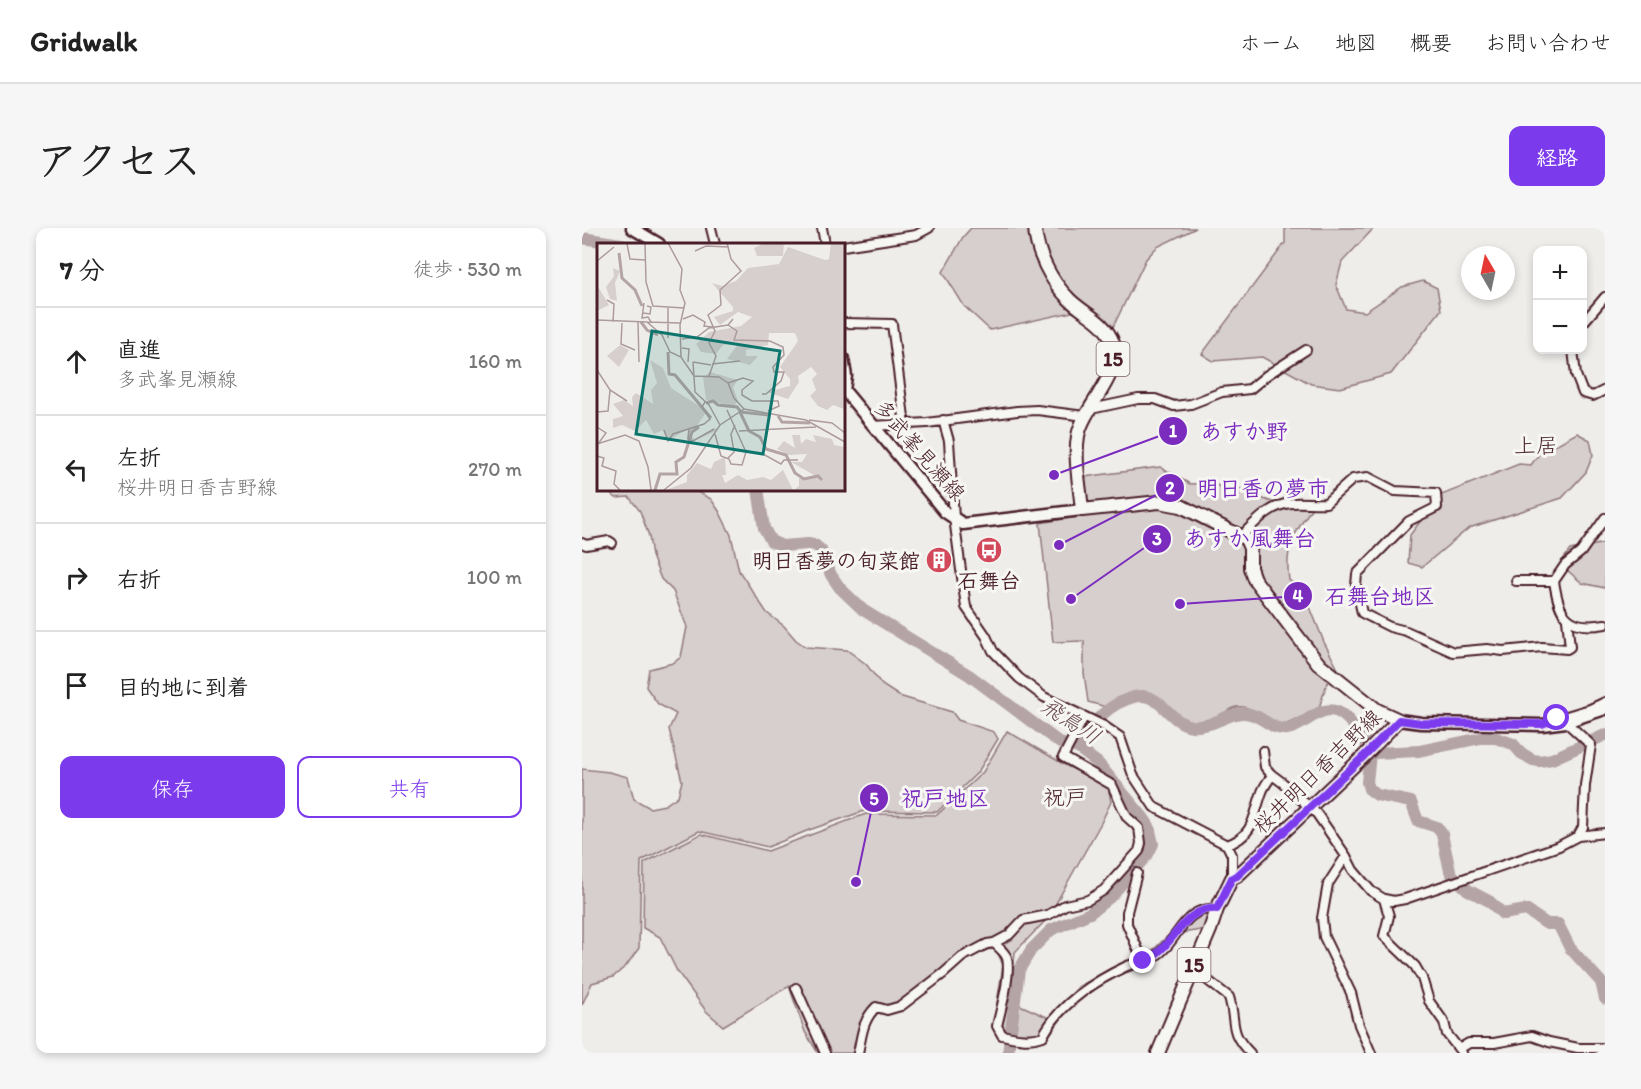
<!DOCTYPE html>
<html lang="ja">
<meta charset="utf-8">
<style>
:root{--surface:#fff;--page:#f6f6f6;--text:#222;--muted:#767676;--line:#e0e0e0;--accent:#7c3aed}
body{margin:0;font-family:Itim,"Klee One",sans-serif;background:var(--page);color:var(--text)}
.controls{position:absolute;right:18px;top:18px;display:grid;overflow:hidden;border-radius:12px;box-shadow:0 3px 9px #0003}
.controls button{width:54px;height:54px;display:grid;place-items:center;padding:0;border:0;border-bottom:2px solid var(--line);background:var(--surface);color:var(--text);font:30px sans-serif}
.compass{position:absolute;left:879px;top:18px;width:54px;height:54px;border-radius:50%;background:var(--surface);box-shadow:0 3px 9px #0003;rotate:351deg}
.stop{position:absolute;width:18px;height:18px;margin:-14px;border:4px solid #7c3aed;border-radius:50%;background:#fff}
.stop.end{background:#7c3aed;border-color:#fff;box-shadow:0 2px 6px #0008}
.list{margin:0;padding:0;list-style:none}
h2{display:flex;justify-content:space-between;align-items:center;height:78px;margin:0;padding:0 24px;font-size:26px}
h2 small{font-size:20px;font-weight:400;color:var(--muted)}
.list li{display:grid;grid-template-columns:39px 1fr auto;gap:18px;align-items:center;box-sizing:border-box;height:108px;padding:0 24px;border-top:2px solid var(--line)}
.list b{display:block;font-size:22px;white-space:nowrap}
.list p{margin:0;font-size:20px;white-space:nowrap;color:var(--muted)}
.list em{font-size:20px;font-style:normal;color:var(--muted)}
.actions{display:flex;gap:12px;padding:18px 24px}
.actions a{flex:1;padding:14px 0;border:2px solid var(--accent);border-radius:12px;text-align:center;font-size:21px;color:var(--accent)}
.actions .main{background:var(--accent);color:#fff}
.icon{flex:none;width:33px;height:33px;fill:none;stroke:currentColor;stroke-width:2;stroke-linecap:round;stroke-linejoin:round}
.map{position:relative;flex:none;width:1023px;height:825px;overflow:hidden;border-radius:12px}
header{display:flex;align-items:center;gap:36px;box-sizing:border-box;height:84px;padding:0 30px;background:var(--surface);border-bottom:2px solid var(--line)}
header strong{font-size:28px}
nav{display:flex;gap:33px;margin-inline-start:auto;font-size:21px}
.intro{display:flex;align-items:center;justify-content:space-between;box-sizing:border-box;height:144px;padding:0 36px}
h1{margin:0;font-size:42px}
.button{padding:15px 27px;border-radius:12px;background:var(--accent);color:#fff;font-size:21px;font-weight:700}
main{display:flex;gap:36px;padding:0 36px}
aside{flex:1;background:var(--surface);border-radius:12px;box-shadow:0 3px 9px #0003}
.map>svg:first-child{display:block}
</style>
<header>
<strong>Gridwalk</strong>
<nav><a>ホーム</a><a>地図</a><a>概要</a><a>お問い合わせ</a></nav>
</header>
<div class="intro"><h1>アクセス</h1><a class="button">経路</a></div>
<main>
<aside>
<h2>7 分<small>徒歩 · 530 m</small></h2>
<ul class="list">
<li><svg class="icon" aria-label="ahead" viewBox="0 0 24 24"><path d="M12 20V5M6 11l6-6 6 6"/></svg><div><b>直進</b><p>多武峯見瀬線</p></div><em>160 m</em></li>
<li><svg class="icon" aria-label="left" viewBox="0 0 24 24"><path d="M17 20v-9H6M10 6l-5 5 5 5"/></svg><div><b>左折</b><p>桜井明日香吉野線</p></div><em>270 m</em></li>
<li><svg class="icon" aria-label="right" viewBox="0 0 24 24"><path d="M7 20v-9h11M14 6l5 5-5 5"/></svg><div><b>右折</b></div><em>100 m</em></li>
<li><svg class="icon" aria-label="arrive" viewBox="0 0 24 24"><path d="M6 21V4h12l-3 4 3 4H6"/></svg><div><b>目的地に到着</b></div></li>
</ul>
<div class="actions"><a class="main">保存</a><a>共有</a></div>
</aside>
<div class="map">
<svg width="1023" height="825" viewBox="0 0 1023 825">
<rect width="100%" height="100%" fill="#efedea"/>
<filter id="ink" filterUnits="userSpaceOnUse"><feTurbulence type="fractalNoise" baseFrequency=".0167" numOctaves="2"/><feDisplacementMap in="SourceGraphic" scale="12" xChannelSelector="R" yChannelSelector="G"/><feConvolveMatrix kernelMatrix="1 2 1 2 8 2 1 2 1" color-interpolation-filters="sRGB"/></filter>
<g filter="url(#ink)">
<!-- green -->
<path fill="#d7cfce" stroke="#90777c" stroke-width="1.5" d="M389,0H614L575,19L564,31L531,99L499,82L408,102L382,78L361,44L381,9Z
M703,0H792L760,34L754,57L764,81L783,84L820,59L841,53L855,60L859,82L809,146L758,160L729,156L680,129L631,133L620,126L703,15Z
M995,205L1008,212L1011,227L1004,244L980,270L887,300L840,339L826,335L828,307L857,268L937,236L949,237L957,226Z
M578,239L608,256L631,255L640,260L663,261L670,267L696,276L731,278C713,305 702,317 707,352L722,364L742,414L757,443L745,455L737,480C722,486 712,496 696,498C685,490 665,474 651,480C637,486 625,500 608,495C602,494 597,488 593,485C566,460 556,457 524,479L506,474L502,445V413L471,414L458,295L503,287L502,249Z
M24,261H110L129,271L137,283L149,307L157,343L185,385L202,398L214,412L224,419L265,422L284,436L300,457L317,468L370,484L376,492L412,504L416,511L396,544L355,584L282,583L227,602L186,619L117,603L59,633L57,720L44,738L31,749L10,755L0,777V541L27,544L46,549L52,571L68,580L83,577L96,568L100,553L87,501L94,486L76,476L64,459L67,441L91,435L99,429L105,399L91,363L79,351L70,328L67,308L58,283L47,269L34,270Z
M1023,315V360L1000,355L978,336L988,322Z
M425,503L483,537L526,558L529,574L519,595L465,691L433,724L429,773L467,790L497,758L572,721L607,687L618,681L629,687L625,701L600,705L585,723L562,739L543,745L510,761L484,784L464,812L451,814L417,811L411,800L421,737L414,721L402,722L384,730L316,783L294,785L286,796L279,825H236L223,804L207,758L141,798L124,783L95,743L78,709L61,700L62,635L119,606L186,623L284,586L355,587L401,544Z"/>
<g fill="none" stroke-linecap="round" stroke-linejoin="round">
<!-- river -->
<path stroke="#b4a4a5" stroke-width="12" d="M0,10L39,16
M176,261L182,300L189,313L200,318L226,316L233,317L239,322L249,347L258,360L281,382L387,447L478,515L496,520L516,535L561,589L567,598L571,616L566,626L528,669L508,685L469,702L449,722L437,742L426,825
M785,518L788,526L785,554L787,561L795,567L829,574L836,593L855,599L860,606L868,643L872,649L886,662L907,673L921,686L944,682L965,696H976L988,720L1019,754L1023,771
M496,520C508,496 525,476 552,469C579,462 586,495 610,498C629,500 642,487 659,485C680,484 687,503 705,501C723,499 736,476 756,484C771,491 780,513 793,525L837,523L899,510H914L931,516L939,525L951,532L958,533L970,531L1023,507"/>
<defs>
<path id="minor" d="M129,0L133,16
M240,0L243,16
M261,18L334,7L347,0
M261,95L310,96L323,197
M1000,96L1023,69
M991,122L994,147L1001,165L1011,168L1023,162
M509,181L556,171H573L592,178L609,176L640,164L668,161L685,147L724,122
M361,192L367,213L372,290L384,379L404,408L411,423L437,450L462,469L522,498L538,509L551,547L572,579L645,617L650,627V650
M290,198L345,195L435,183L455,182L503,188
M1023,290L999,324L983,337L972,353C977,387 985,403 1023,396
M659,308C674,294 689,276 710,275C722,274 732,276 744,275L771,251L786,249L813,263L854,265L855,279L827,293L775,346L774,358L780,385L808,399L824,403L871,424L905,421L921,423L960,419L985,421L988,419L985,391
M0,315L4,317L27,313L30,315
M934,353H972
M968,493L1008,481L1023,474
M984,494L1009,517L1003,557L1001,599L996,608
M681,523L683,539L689,546L701,555L735,586L764,628L771,642L789,663L802,671L812,673L823,671L977,618L996,608L1023,605
M645,617C673,607 671,588 680,564C682,558 687,552 690,547
M764,628L746,656L740,690L742,709L769,765L777,797L789,825
M555,645L545,684V696L561,733
M802,671L807,688L802,708L833,738L840,750L847,773L862,794L865,806L880,825
M412,715C416,719 423,724 425,730C429,748 419,780 415,798L420,807C433,810 448,813 461,808C478,775 513,753 545,738C554,735 564,734 572,729C597,715 599,678 635,681
M618,730L624,751L647,769C655,796 646,803 668,825
M214,760L243,825
M877,821L887,815H912L950,808L967,814L996,820H1023
M276,825C280,807 280,793 294,779L305,782L319,778L362,745L380,729L405,716L412,715L427,707L441,692L466,687L483,677L506,672L522,662L557,623L559,615L557,600L545,589L530,557L481,529L502,489"/>
<path id="tertiary" d="M261,131L264,148L262,162"/>
<path id="secondary" d="M50,0L77,16
M261,161L363,284L381,296L500,282
M817,492L839,495L960,497L984,494L1023,481"/>
<path id="primary" d="M453,0C454,24 469,53 486,70C501,86 523,92 531,115C541,147 501,179 496,208C492,232 498,258 500,282L577,274L599,278L664,311L668,320V340L672,351L736,435L795,482L817,492L782,528L655,648L650,650L635,681L628,702L576,825"/>
</defs>
<!-- minor casing -->
<use href="#minor" stroke="#4a1f2b" stroke-width="12"/>
<!-- tertiary casing -->
<use href="#tertiary" stroke="#4a1f2b" stroke-width="15"/>
<!-- secondary casing -->
<use href="#secondary" stroke="#4a1f2b" stroke-width="15"/>
<!-- primary casing -->
<use href="#primary" stroke="#4a1f2b" stroke-width="16"/>
<!-- minor -->
<use href="#minor" stroke="#f6f6f2" stroke-width="8"/>
<!-- tertiary -->
<use href="#tertiary" stroke="#f6f6f2" stroke-width="10"/>
<!-- secondary -->
<use href="#secondary" stroke="#f6f6f2" stroke-width="10"/>
<!-- primary -->
<use href="#primary" stroke="#f6f6f2" stroke-width="12"/>
</g>
</g>
<g fill="none" stroke-linecap="round" stroke-linejoin="round" filter="url(#ink)">
<!-- route -->
<path stroke="#7c3aed" stroke-width="8" d="M561,733C592,723 599,678 635,681L650,650L655,648L782,528L817,492L839,495L960,496L975,490"/>
</g>
<!-- icons -->
<defs>
<symbol id="bus-disc" viewBox="-11 -11 22 22"><circle r="9.5" fill="#d1495b" stroke="#f6f6f2"/><path d="M-5-6H5V4H4V6H2V4H-2V6H-4V4H-5ZM-3.5-4V0h7V-4ZM-3.5 1.2v1.5H-2V1.2ZM2 1.2v1.5H3.5V1.2Z" fill="#fff"/></symbol>
<symbol id="building-disc" viewBox="-11 -11 22 22"><circle r="9.5" fill="#d1495b" stroke="#f6f6f2"/><path d="M-4-6H4V6H1V3H-1V6H-4ZM-2.5-4.3h1.7v1.8h-1.7ZM.8-4.3h1.7v1.8H.8ZM-2.5-1h1.7V.8h-1.7ZM.8-1h1.7V.8H.8Z" fill="#fff"/></symbol>
</defs>
<g fill-rule="evenodd">
<use href="#bus-disc" x="392" y="307" width="30" height="30"/>
<use href="#building-disc" x="342" y="317" width="30" height="30"/>
</g>
<g text-anchor="middle" dominant-baseline="central" stroke-width="6" stroke-linejoin="round" paint-order="stroke">
<!-- shield labels -->
<g fill="#f6f6f2" stroke="#7e6067" stroke-width="1.5">
<rect x="514.5" y="114" width="33" height="34" rx="4.5"/>
<rect x="595.5" y="720" width="33" height="34" rx="4.5"/>
</g>
<g font-size="20" font-weight="bold" fill="#4a1f2b">
<text x="531" y="131">15</text>
<text x="612" y="737">15</text>
</g>
<!-- street labels -->
<g font-size="21" fill="#4a1f2b" stroke="#f6f6f2">
<text transform="translate(338 222) rotate(49)">多武峯見瀬線</text>
<text transform="translate(735 543) rotate(-44)">桜井明日香吉野線</text>
</g>
<!-- poi labels -->
<g font-size="21" font-weight="bold" fill="#4a1f2b" stroke="#f6f6f2" text-anchor="end">
<text x="338" y="332">明日香夢の旬菜館</text>
<text x="407" y="352" text-anchor="middle">石舞台</text>
</g>
<!-- neighbourhood labels -->
<g font-size="22" fill="#4a1f2b" stroke="#f6f6f2">
<text x="954" y="217">上居</text>
<text x="483" y="569">祝戸</text>
</g>
<!-- water labels -->
<g font-size="22" font-style="italic" fill="#6f4e56" stroke="#f6f6f2">
<text transform="translate(489 493) rotate(33)">飛鳥川</text>
</g>
</g>
<!-- overview -->
<g transform="translate(15 15)">
<rect width="248" height="248" fill="#efedea"/>
<path d="M167,0H187L186,13H160L157,5ZM234,0L247,1V166L236,162L230,167L221,163L213,153L219,147L215,136L220,131L214,124L201,133L202,139L191,156L170,149L193,143V136L183,124L201,98L198,90H172L171,102L149,107V113H161L153,122L130,116L142,100L126,102L119,111L104,109L99,101L112,89L144,83L155,74L141,69L123,82L117,74L136,68V64L115,40L125,43L139,38L151,25L182,21L191,4L228,17L232,16ZM16,25L23,28L18,40L20,58L13,56L9,44L17,33ZM0,42L12,62L0,68L1,49ZM23,102L32,107L22,124L10,113ZM53,117L66,125L74,145L110,168L93,193L98,196L119,185V188L95,199L90,196L91,186L70,198L66,187L57,191L49,177L38,188L25,182L16,185V176L26,173L16,161L27,157L36,163L35,154L39,150L56,161L54,147L60,140ZM113,129L141,137L136,144L141,158L137,163L109,157L106,134ZM195,192H203L204,201L209,196L219,199L216,192L235,196L237,202L247,204V247H197L202,243V235L214,236L217,232L194,219H205L210,211L191,212L180,206L187,198L198,205ZM128,214L129,232H125L128,240L141,232L150,237L166,234L174,237L186,227L196,247H69L90,239V232L100,220L114,226L117,219Z" fill="#d7cfce"/>
<path fill="none" stroke="#b4a4a5" stroke-width="3" d="M22,10L25,35L38,47L45,63M44,79L50,87L61,92M71,109L72,131L78,132L114,175M109,160L116,158L121,162L140,164L144,169L171,172M143,169L152,188L163,194L169,206L189,212L198,230L207,236L221,233L225,237M181,173L185,179L213,180M58,247L63,231H80L79,219L87,214L95,189L102,184"/>
<path fill="none" stroke="#ad9b9e" stroke-width="1.5" d="M48,0L49,39L56,63L87,65M71,0L85,26L83,47L88,60L83,82L84,114M30,1L33,16L48,17M98,8L109,3L132,4M0,18L17,4M10,57L17,61L16,79M47,60L45,75L51,74L54,79M71,65V95M46,70L53,71L54,64L50,63M86,76L96,72L108,79L107,83L115,84M0,77L50,79L65,92L73,109L84,114L97,133L122,134L131,140L137,155L147,166M41,79L42,119M50,79L83,80M25,80L24,101L38,107M131,82L140,88L137,97L173,98L186,104L187,112L176,124L177,129H187L184,138L169,151H165M85,96L100,94L112,85L131,82L136,76M85,105L92,106L91,119M96,119L98,149L112,162L123,182M96,119L114,122M115,121L143,118M0,127L13,147L30,158M112,133L119,113L112,100L118,88L111,72L124,62L123,47L144,28L134,16L130,0M131,140L146,135L156,138L145,147V152L155,158H181L182,163L171,168M147,166L209,177L248,199M0,169L11,168L13,147M212,177L235,180L248,190M0,184L9,190L1,201M92,186L91,196L96,198L117,186M67,187L71,198L76,191L107,181L113,176L105,164L108,159M142,188L219,184M118,191L124,213L132,216L134,221L145,222L149,209L130,167M0,201L28,192L42,198L51,224L54,247M148,208L166,211L184,221L187,217H201M0,213L7,215L5,223L19,228L17,241L23,247M131,215L137,209L134,191L138,182M67,247L94,225L123,182L147,166"/>
<path fill="#0f766e" fill-opacity="0.15" stroke="#0f766e" stroke-width="3" d="M55,88L183,108L166,211L39,191Z"/>
<rect width="248" height="248" fill="none" stroke="#4a1f2b" stroke-width="3"/>
</g>
<!-- callouts -->
<path fill="none" stroke="#7b2cbf" stroke-width="2" d="M472 247L591 203M477 317L588 260M489 371L575 311M598 376L716 368M274 654L292 570"/>
<g fill="#7b2cbf" stroke="#f6f6f2" stroke-width="2">
<circle cx="472" cy="247" r="6"/>
<circle cx="477" cy="317" r="6"/>
<circle cx="489" cy="371" r="6"/>
<circle cx="598" cy="376" r="6"/>
<circle cx="274" cy="654" r="6"/>
<circle cx="591" cy="203" r="15"/>
<circle cx="588" cy="260" r="15"/>
<circle cx="575" cy="311" r="15"/>
<circle cx="716" cy="368" r="15"/>
<circle cx="292" cy="570" r="15"/>
</g>
<g font-size="18" text-anchor="middle" font-weight="bold" fill="#fff">
<text x="591" y="209">1</text>
<text x="588" y="266">2</text>
<text x="575" y="317">3</text>
<text x="716" y="374">4</text>
<text x="292" y="577">5</text>
</g>
<g font-size="22" text-anchor="middle" font-weight="bold" fill="#7b2cbf" stroke="#f6f6f2" stroke-width="6" stroke-linejoin="round" paint-order="stroke">
<text x="662" y="211">あすか野</text>
<text x="681" y="268">明日香の夢市</text>
<text x="668" y="318">あすか風舞台</text>
<text x="798" y="376">石舞台地区</text>
<text x="363" y="578">祝戸地区</text>
</g>
</svg>
<div class="controls">
<button>+</button>
<button>−</button>
</div>
<svg class="compass" viewBox="-18 -18 36 36"><path d="M0-13l5 13h-10z" fill="#e53935"/><path d="M0 13l5-13h-10z" fill="#767676"/></svg>
<div class="stop" style="left:975px;top:490px"></div>
<div class="stop end" style="left:561px;top:733px"></div>
</div>
</main>
